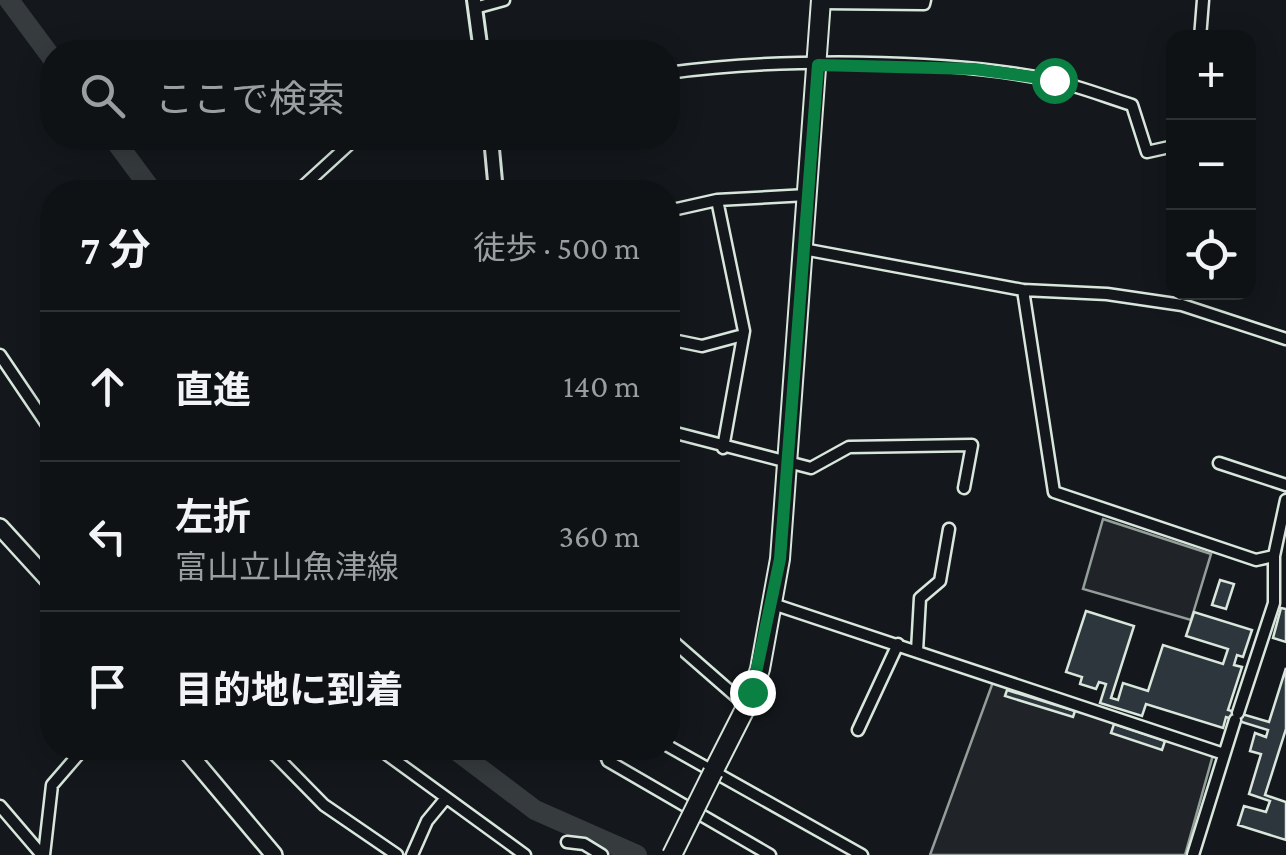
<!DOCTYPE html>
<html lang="ja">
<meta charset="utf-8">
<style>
:root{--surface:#0f1215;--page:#181b1e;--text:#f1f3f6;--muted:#9b9ea0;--line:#2f3234}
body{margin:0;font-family:"Crimson Pro","Noto Sans JP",serif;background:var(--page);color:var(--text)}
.controls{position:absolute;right:30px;top:30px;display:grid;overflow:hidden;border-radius:20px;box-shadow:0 5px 25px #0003}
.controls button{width:90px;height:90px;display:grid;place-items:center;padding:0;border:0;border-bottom:2px solid var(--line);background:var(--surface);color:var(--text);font:50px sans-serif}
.stop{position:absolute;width:30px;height:30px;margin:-22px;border:8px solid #0b8043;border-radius:50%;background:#fff}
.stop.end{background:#0b8043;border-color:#fff;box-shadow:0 2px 10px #0008}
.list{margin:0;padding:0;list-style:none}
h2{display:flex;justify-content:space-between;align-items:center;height:130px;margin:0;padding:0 40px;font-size:42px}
h2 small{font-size:32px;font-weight:400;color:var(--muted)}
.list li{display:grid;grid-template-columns:65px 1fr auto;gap:30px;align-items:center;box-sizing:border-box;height:150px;padding:0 40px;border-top:2px solid var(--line)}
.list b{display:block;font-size:38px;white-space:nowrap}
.list p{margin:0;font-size:32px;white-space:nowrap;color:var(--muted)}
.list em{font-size:32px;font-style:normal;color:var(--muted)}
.icon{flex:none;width:55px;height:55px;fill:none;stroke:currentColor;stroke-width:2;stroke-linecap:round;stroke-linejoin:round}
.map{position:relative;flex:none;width:1286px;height:855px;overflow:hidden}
.search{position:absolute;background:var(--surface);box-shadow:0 5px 25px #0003;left:40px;top:40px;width:640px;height:110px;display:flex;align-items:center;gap:25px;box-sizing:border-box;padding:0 35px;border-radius:40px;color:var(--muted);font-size:38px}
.panel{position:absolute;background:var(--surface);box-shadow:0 5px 25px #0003;left:40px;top:180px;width:640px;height:580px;border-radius:40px}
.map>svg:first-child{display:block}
</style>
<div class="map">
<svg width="1286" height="855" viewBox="0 0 1286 855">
<rect width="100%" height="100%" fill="#14181c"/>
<!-- green -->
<path fill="#202428" stroke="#939e99" stroke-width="2.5" d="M1103,519L1211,554L1191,620L1083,589Z
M993,682L1213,755L1185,855H930Z"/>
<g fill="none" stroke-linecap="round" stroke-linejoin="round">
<!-- river -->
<path stroke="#363b3e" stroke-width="20" d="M9,0L52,58
M113,138L153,192
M453,748L535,810L637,855"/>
</g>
<!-- building -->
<path fill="#2c363c" stroke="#d8e6dc" stroke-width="2.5" d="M1220,580L1234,584L1226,609L1212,605Z
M1281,608L1286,609V642L1273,638Z
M1086,611L1134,626L1111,698L1118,700L1123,683L1148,691L1163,645L1223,664L1228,649L1186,636L1194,612L1252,630L1243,657L1237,655L1234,665L1242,667L1228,710L1269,722L1286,668V729L1265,795L1286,802V840L1238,825L1244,806L1266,812L1270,801L1249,794L1261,754L1250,751L1255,733L1266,737L1268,730L1226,717L1223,728L1146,704L1142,716L1100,703L1106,684L1099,682L1096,689L1080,684L1082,677L1066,672Z
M1007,690L1075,711L1073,717L1005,696Z
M1114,724L1165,741L1162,750L1111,733Z"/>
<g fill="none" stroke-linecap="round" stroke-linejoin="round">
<defs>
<path id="minor" d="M821,3L924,4L925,0
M475,8L504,0
M1200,38L1203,0
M668,73C777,58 944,58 1051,80C1079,86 1106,97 1132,105L1147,152L1174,146
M297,192L356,138
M717,200L807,195
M668,211L717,200L744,331L723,448
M803,249L1023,290L1107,294L1182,305L1286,339
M1023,290L1054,492L1256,560L1274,556
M668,339L702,346L743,335
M0,355L52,432
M668,431L811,468L849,447L972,445L964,488
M1219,463L1286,485
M773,604L1224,754
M668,637L747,706
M917,651L920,598L940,581L949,529
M1238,713L1274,603V556L1286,500
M858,730L898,644
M668,746L862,855
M268,748L324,805L397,855
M378,748L525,855
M603,748L608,761L770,855
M0,806L42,855
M567,842L584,844L602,855
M44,855L52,785L84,748
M412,855L427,821L446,798
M1193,855L1235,720"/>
<path id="tertiary" d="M474,0L481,52
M491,138L496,192"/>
<path id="secondary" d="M0,527L52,584
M184,748L274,855"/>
<path id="primary" d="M713,772L749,701L760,669L780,559L821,0"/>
</defs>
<!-- minor casing -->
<use href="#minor" stroke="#d8e6dc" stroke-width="15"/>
<!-- tertiary casing -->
<use href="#tertiary" stroke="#d8e6dc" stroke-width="18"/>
<!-- secondary casing -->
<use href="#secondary" stroke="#d8e6dc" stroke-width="20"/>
<!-- primary casing -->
<use href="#primary" stroke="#d8e6dc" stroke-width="22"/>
<!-- minor -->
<use href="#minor" stroke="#14181c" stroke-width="10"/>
<!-- tertiary -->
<use href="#tertiary" stroke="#14181c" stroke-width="12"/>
<!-- secondary -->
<use href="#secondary" stroke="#14181c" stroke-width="15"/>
<!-- primary -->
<use href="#primary" stroke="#14181c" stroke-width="18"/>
<defs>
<path id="primary-bridge" d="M672,855L713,772"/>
</defs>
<!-- primary-bridge casing -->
<use href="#primary-bridge" stroke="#d8e6dc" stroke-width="22" stroke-linecap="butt"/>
<!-- primary-bridge -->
<use href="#primary-bridge" stroke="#14181c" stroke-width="18"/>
</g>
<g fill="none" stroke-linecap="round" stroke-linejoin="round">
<!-- route -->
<path stroke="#0b8043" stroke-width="12" d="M752,692L780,559L818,65L974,69L1054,80"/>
</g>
</svg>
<div class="controls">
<button>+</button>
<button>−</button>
<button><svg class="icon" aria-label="locate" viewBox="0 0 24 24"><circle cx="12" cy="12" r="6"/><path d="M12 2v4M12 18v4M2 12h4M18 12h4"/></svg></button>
</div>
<div class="stop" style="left:1054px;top:80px"></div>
<div class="stop end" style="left:752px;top:692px"></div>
<div class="search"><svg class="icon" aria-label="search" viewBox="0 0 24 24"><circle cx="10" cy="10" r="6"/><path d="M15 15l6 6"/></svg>ここで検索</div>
<section class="panel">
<h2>7 分<small>徒歩 · 500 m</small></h2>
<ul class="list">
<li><svg class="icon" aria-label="ahead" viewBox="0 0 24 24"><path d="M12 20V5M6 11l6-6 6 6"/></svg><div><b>直進</b></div><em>140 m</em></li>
<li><svg class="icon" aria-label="left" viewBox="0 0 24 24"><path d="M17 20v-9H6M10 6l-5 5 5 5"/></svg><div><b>左折</b><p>富山立山魚津線</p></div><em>360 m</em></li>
<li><svg class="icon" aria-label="arrive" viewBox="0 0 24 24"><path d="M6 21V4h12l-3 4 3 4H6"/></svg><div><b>目的地に到着</b></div></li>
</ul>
</section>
</div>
